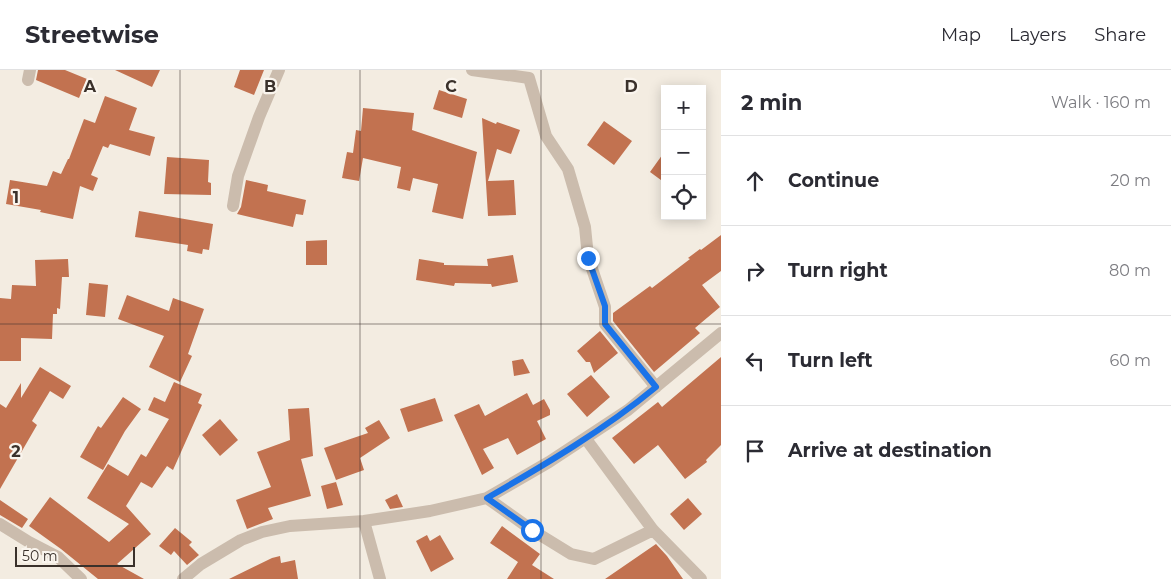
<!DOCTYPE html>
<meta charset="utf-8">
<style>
:root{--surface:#fff;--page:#f7f7f7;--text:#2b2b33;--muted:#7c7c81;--line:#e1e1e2}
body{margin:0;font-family:Montserrat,sans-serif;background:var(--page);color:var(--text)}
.controls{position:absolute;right:15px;top:15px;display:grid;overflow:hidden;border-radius:0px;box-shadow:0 2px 12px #0003}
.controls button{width:45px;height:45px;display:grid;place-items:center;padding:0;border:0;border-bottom:1px solid var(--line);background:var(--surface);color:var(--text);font:25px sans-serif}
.scale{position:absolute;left:15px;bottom:12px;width:120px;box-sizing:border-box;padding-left:5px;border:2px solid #3a312b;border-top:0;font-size:14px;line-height:18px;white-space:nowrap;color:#3a312b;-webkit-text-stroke:4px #faf5ee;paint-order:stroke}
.stop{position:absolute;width:15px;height:15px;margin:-11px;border:4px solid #1a73e8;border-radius:50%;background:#fff}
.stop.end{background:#1a73e8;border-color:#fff;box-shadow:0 1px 5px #0008}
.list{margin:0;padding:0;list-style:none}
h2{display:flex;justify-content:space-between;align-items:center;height:65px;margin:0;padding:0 20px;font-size:21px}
h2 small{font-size:16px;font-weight:400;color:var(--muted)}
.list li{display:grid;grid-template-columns:32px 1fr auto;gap:15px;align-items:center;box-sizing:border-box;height:90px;padding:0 20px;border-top:1px solid var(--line)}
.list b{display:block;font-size:19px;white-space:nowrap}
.list em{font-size:16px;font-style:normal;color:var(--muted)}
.icon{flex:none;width:28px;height:28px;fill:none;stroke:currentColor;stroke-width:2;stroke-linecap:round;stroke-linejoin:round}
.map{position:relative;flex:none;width:721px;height:509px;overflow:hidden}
header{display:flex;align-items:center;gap:30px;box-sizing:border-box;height:70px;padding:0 25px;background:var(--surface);border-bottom:1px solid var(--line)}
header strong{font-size:24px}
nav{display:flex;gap:28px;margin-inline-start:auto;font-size:18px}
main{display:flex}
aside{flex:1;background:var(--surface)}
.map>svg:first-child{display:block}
</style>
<header>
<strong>Streetwise</strong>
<nav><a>Map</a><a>Layers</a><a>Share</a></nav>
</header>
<main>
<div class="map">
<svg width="721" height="509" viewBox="0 0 721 509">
<rect width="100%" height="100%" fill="#f3ece1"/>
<!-- building -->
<path fill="#c27250" d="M38,0H65L87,9L79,28L36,10Z
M115,0H160L152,17Z
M240,0H264L254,25L234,17Z
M439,20L467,29L462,48L433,39Z
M105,26L137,38L129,60L155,67L150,86L110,74L108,78L103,76L91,105L98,108L93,121L80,116L73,149L40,142L41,140L6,134L10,110L47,116L53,101L61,104L68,89H69L84,49L95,53Z
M363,38L414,43L412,60L477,82L463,149L432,142L438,114L413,108L410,121L397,118L401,97L363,88L359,111L342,108L347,82L353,83L356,60L361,61Z
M482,48L496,54L497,52L520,60L511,84L497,79L488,111L514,110L516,145L488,146Z
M604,51L632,71L614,95L587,75Z
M665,81V113L650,102Z
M167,87L209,90L208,112L211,113V125L164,124Z
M246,110L268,115L267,121L306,130L303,145L296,144L293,157L237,144L241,137Z
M139,141L213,154L209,180L203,179L202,184L187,181L188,175L135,167Z
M721,165V201L702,215L720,237L695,258L700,263L654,302L613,251V243L650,216L652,218L690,189L688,188L700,179L701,180Z
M327,170V195H306V171Z
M513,185L518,212L492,217L491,214L455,213L454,216L416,210L419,189L444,193V195L488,196L487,189Z
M68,189L69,207H62L60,239L57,238V244H53L52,269L21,268V291H0V228L11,229L12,215L36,216L35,190Z
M89,213L108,215L105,247L86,245Z
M127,225L169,241L173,228L204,239L188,284L192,286L180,312L149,297L164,266L118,249Z
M600,261L618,283L594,303L590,292H586L577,281Z
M721,287V375L706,390L707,392L685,409L658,375L634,394L612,368L658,332L662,337Z
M523,289L530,303L514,306L512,291Z
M40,297L71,316L63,329L50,321L32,351L37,355L0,419V334L6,338L21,313V328Z
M591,305L610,327L587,347L567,324Z
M174,312L202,324L198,333L202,335L173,400L167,396L152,418L141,412L126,436L151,464L117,494L144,509H98L61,479L29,456L50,427L109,472L129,454L87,428L108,394L128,406L141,384L146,387L169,349L148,340L154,327L165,332Z
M527,323L533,335L544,329L550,340V345L537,351L546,369L517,385L508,368L483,379L494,398L482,405L454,345L479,334L485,346Z
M123,327L141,339L125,361L103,400L80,387L98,356L101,358Z
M435,328L443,351L408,362L400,339Z
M309,338L313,386L301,389L311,426L268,438L273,449L247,459L236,430L271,417L257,382L290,370L288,339Z
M220,349L238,370L220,386L202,365Z
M379,350L390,368L360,388L364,400L336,410L324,378L368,363L365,358Z
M336,412L343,435L327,439L321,416Z
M397,424L403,437L390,439L385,430Z
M688,428L702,444L684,460L670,444Z
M0,430L28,449L22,458L0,445Z
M502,456L540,484L532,495L554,509H507L518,492L490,473Z
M175,458L192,472L189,475L199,485L187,495L174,481L171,485L159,476Z
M427,465L430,471L440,465L454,489L431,502L416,471Z
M656,474L667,486L683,509H605Z
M280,486L281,493L295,490L298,509H229L272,488Z"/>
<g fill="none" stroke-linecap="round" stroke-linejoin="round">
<!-- minor -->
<path stroke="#cbbcad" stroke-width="12" d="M472,0L529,8L546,66L568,99L585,157L588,187L605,237V254L656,317
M28,10L30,0
M233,136L238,106L259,47L279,0
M586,369L653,460L701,509
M487,428L532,460L571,484L594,489L653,460
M364,451L380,509
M0,454L29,472L58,487L81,509
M183,509L201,494L241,470L262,462L290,456L364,451L430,441L487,428L549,392L628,340L721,263"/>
</g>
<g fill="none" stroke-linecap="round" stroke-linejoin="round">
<!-- route -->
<path stroke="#1a73e8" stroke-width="6" d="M532,460L487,428C546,394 604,360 656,317L605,254V236L588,188"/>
</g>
<!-- grid -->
<path fill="none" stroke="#3a312b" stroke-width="1" stroke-opacity="0.55" d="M180,0V509M360,0V509M541,0V509M0,254H721"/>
<g font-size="16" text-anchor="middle" font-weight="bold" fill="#3a312b" stroke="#faf5ee" stroke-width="4.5" stroke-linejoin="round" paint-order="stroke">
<text x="90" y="22">A</text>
<text x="270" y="22">B</text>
<text x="451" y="22">C</text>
<text x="631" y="22">D</text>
<text x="16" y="133">1</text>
<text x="16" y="387">2</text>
</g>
</svg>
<div class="controls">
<button>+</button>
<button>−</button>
<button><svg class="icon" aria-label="locate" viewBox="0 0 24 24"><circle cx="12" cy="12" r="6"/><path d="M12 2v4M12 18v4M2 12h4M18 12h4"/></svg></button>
</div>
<div class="scale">50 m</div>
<div class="stop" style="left:532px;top:460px"></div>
<div class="stop end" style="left:588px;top:188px"></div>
</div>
<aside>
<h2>2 min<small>Walk · 160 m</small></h2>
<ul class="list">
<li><svg class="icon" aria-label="ahead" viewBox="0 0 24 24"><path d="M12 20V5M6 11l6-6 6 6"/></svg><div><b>Continue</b></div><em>20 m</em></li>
<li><svg class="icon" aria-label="right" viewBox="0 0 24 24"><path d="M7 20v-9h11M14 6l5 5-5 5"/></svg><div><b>Turn right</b></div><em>80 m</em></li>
<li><svg class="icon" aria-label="left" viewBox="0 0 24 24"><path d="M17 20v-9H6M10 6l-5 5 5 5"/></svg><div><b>Turn left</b></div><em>60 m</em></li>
<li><svg class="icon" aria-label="arrive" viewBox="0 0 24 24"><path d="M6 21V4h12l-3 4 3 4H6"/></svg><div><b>Arrive at destination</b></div></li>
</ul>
</aside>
</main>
